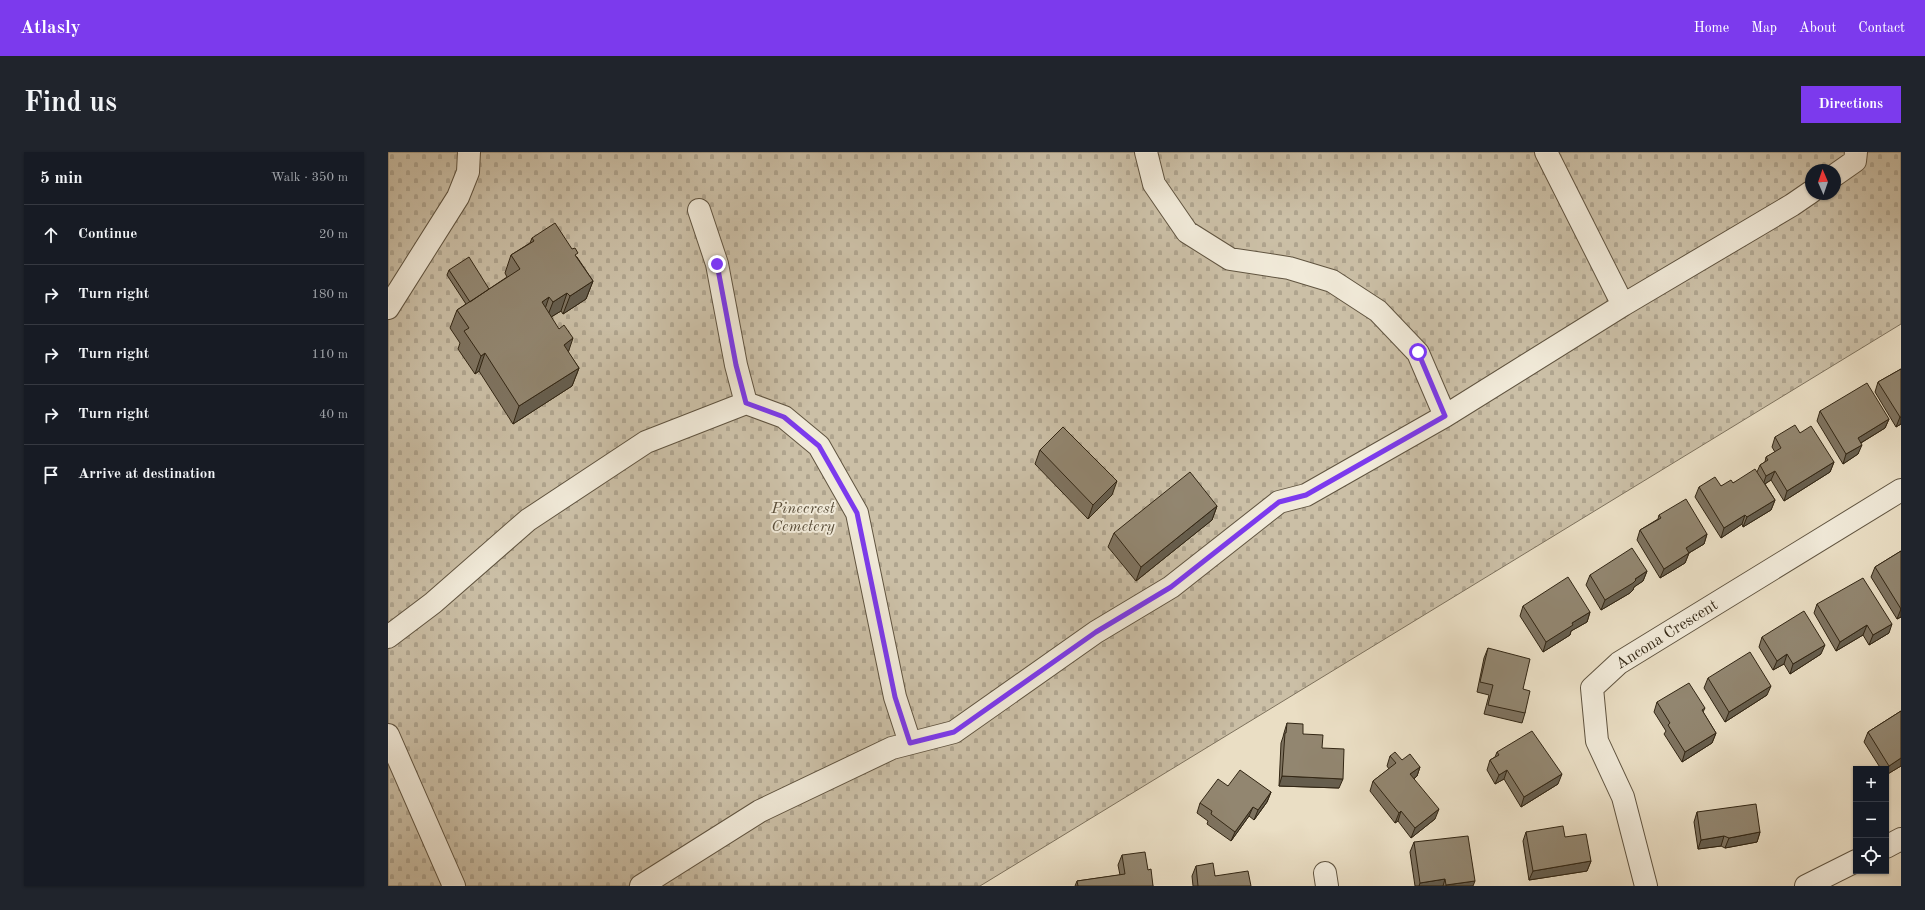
<!DOCTYPE html>
<meta charset="utf-8">
<style>
:root{--surface:#171b24;--page:#20242c;--text:#f1f3f6;--muted:#9ea1a6;--line:#363941;--accent:#7c3aed}
body{margin:0;font-family:"Old Standard TT",serif;background:var(--page);color:var(--text)}
.controls{position:absolute;right:12px;bottom:12px;display:grid;overflow:hidden;border-radius:0px;box-shadow:0 1px 3px #0004}
.controls button{width:36px;height:36px;display:grid;place-items:center;padding:0;border:0;border-bottom:1px solid var(--line);background:var(--surface);color:var(--text);font:20px sans-serif}
.compass{position:absolute;left:1417px;top:12px;width:36px;height:36px;border-radius:50%;background:var(--surface);box-shadow:0 1px 3px #0004;rotate:358deg}
.stop{position:absolute;width:12px;height:12px;margin:-9px;border:3px solid #7c3aed;border-radius:50%;background:#fff}
.stop.end{background:#7c3aed;border-color:#fff;box-shadow:0 1px 4px #0008}
.list{margin:0;padding:0;list-style:none}
h2{display:flex;justify-content:space-between;align-items:center;height:52px;margin:0;padding:0 16px;font-size:17px}
h2 small{font-size:13px;font-weight:400;color:var(--muted)}
.list li{display:grid;grid-template-columns:26px 1fr auto;gap:12px;align-items:center;box-sizing:border-box;height:60px;padding:0 16px;border-top:1px solid var(--line)}
.list b{display:block;font-size:15px;white-space:nowrap}
.list em{font-size:13px;font-style:normal;color:var(--muted)}
.icon{flex:none;width:22px;height:22px;fill:none;stroke:currentColor;stroke-width:2;stroke-linecap:round;stroke-linejoin:round}
.map{position:relative;flex:none;width:1513px;height:734px;overflow:hidden;border-radius:0px}
header{display:flex;align-items:center;gap:24px;box-sizing:border-box;height:56px;padding:0 20px;background:var(--accent);color:#fff}
header strong{font-size:19px}
nav{display:flex;gap:22px;margin-inline-start:auto;font-size:14px}
.intro{display:flex;align-items:center;justify-content:space-between;box-sizing:border-box;height:96px;padding:0 24px}
h1{margin:0;font-size:28px}
.button{padding:10px 18px;border-radius:0px;background:var(--accent);color:#fff;font-size:14px;font-weight:700}
main{display:flex;gap:24px;padding:0 24px}
aside{flex:1;background:var(--surface);border-radius:0px;box-shadow:0 1px 3px #0004}
.map>svg:first-child{display:block}
</style>
<header>
<strong>Atlasly</strong>
<nav><a>Home</a><a>Map</a><a>About</a><a>Contact</a></nav>
</header>
<div class="intro"><h1>Find us</h1><a class="button">Directions</a></div>
<main>
<aside>
<h2>5 min<small>Walk · 350 m</small></h2>
<ul class="list">
<li><svg class="icon" aria-label="ahead" viewBox="0 0 24 24"><path d="M12 20V5M6 11l6-6 6 6"/></svg><div><b>Continue</b></div><em>20 m</em></li>
<li><svg class="icon" aria-label="right" viewBox="0 0 24 24"><path d="M7 20v-9h11M14 6l5 5-5 5"/></svg><div><b>Turn right</b></div><em>180 m</em></li>
<li><svg class="icon" aria-label="right" viewBox="0 0 24 24"><path d="M7 20v-9h11M14 6l5 5-5 5"/></svg><div><b>Turn right</b></div><em>110 m</em></li>
<li><svg class="icon" aria-label="right" viewBox="0 0 24 24"><path d="M7 20v-9h11M14 6l5 5-5 5"/></svg><div><b>Turn right</b></div><em>40 m</em></li>
<li><svg class="icon" aria-label="arrive" viewBox="0 0 24 24"><path d="M6 21V4h12l-3 4 3 4H6"/></svg><div><b>Arrive at destination</b></div></li>
</ul>
</aside>
<div class="map">
<svg width="1513" height="734" viewBox="0 0 1513 734">
<defs>
<pattern id="cemetery-stones" width="16" height="16" patternUnits="userSpaceOnUse"><rect width="16" height="16" fill="#cbbfa6"/><path d="M2 7V4a2 2 0 0 1 4 0v3zM10 15v-3a2 2 0 0 1 4 0v3z" fill="#afa48e"/></pattern>
</defs>
<rect width="100%" height="100%" fill="#eadec4"/>
<filter id="stains"><feTurbulence type="fractalNoise" baseFrequency=".005" numOctaves="4"/><feColorMatrix values="0 0 0 0 .2 0 0 0 0 .09 0 0 0 0 .02 0 0 0 .5 -.17"/></filter>
<radialGradient id="worn" r=".72"><stop offset=".6" stop-color="#630" stop-opacity="0"/><stop offset="1" stop-color="#630" stop-opacity=".3"/></radialGradient>
<!-- cemetery -->
<path fill="url(#cemetery-stones)" stroke="#7e725d" fill-rule="evenodd" d="M0,0H1513V172L592,734H0ZM1423,18H1447V42H1423Z"/>
<g fill="none" stroke-linecap="round" stroke-linejoin="round">
<defs>
<path id="minor" d="M758,0L766,32L799,80L842,107L901,116L944,129L990,159L1030,201L1057,264
M1158,0L1235,153
M1447,23L1467,9L1468,0
M311,58L329,112L348,213L358,251
M0,156L70,45L80,20L81,0
M0,485L45,451L140,368L258,290L358,251L396,265L431,294L469,361L507,545L522,591
M0,583L66,734
M1498,695L1513,687
M937,721L939,734
M253,734L372,659L504,596L566,580L708,480L783,435L891,350L918,343L1057,264L1235,153L1404,53L1423,40
M1258,734L1235,645L1209,589L1204,536L1231,511L1513,338
M1418,734L1468,709"/>
</defs>
<!-- minor casing -->
<use href="#minor" stroke="#605440" stroke-width="24"/>
<!-- minor -->
<use href="#minor" stroke="#f1ead9" stroke-width="22"/>
</g>
<!-- wall -->
<path fill="#7e7360" stroke="#322614" d="M144,86L189,105L205,129L198,147L175,162L173,159L163,165L180,200L191,216L184,234L125,272L91,219L87,222L70,197L72,191L62,176L69,158L78,152L59,123L61,118L101,137L119,125L117,121L123,103L142,91Z
M1513,217V272L1508,275L1487,240L1490,230Z
M1432,259L1501,267L1497,276L1473,291L1470,302L1455,312L1429,269Z
M1412,281L1446,310L1442,320L1396,349L1383,328L1377,332L1387,348L1383,358L1355,375L1354,372L1333,386L1307,345L1311,335L1333,334L1345,331L1369,320L1372,313L1377,310L1378,305L1387,300L1384,295L1387,285Z
M652,298L724,343L700,367L647,312Z
M829,354L824,368L748,429L720,395L726,381Z
M1271,363L1319,382L1316,392L1301,401L1297,411L1272,426L1249,388L1252,378L1270,367Z
M1513,399V465L1509,467L1483,425L1487,415Z
M1259,419L1255,429L1246,435L1245,438L1242,441L1213,458L1198,433L1202,423Z
M1429,452L1501,481L1481,493L1475,483L1448,499L1426,461Z
M1135,454L1202,460L1199,470L1183,479L1182,483L1155,500L1132,464Z
M1374,485L1433,502L1402,522L1396,512L1385,518L1371,495Z
M1100,496L1135,537L1137,561L1134,571L1096,562L1101,543L1089,540L1096,506Z
M1320,526L1379,543L1337,570L1316,536Z
M1269,550L1317,556L1315,560L1328,581L1324,591L1294,610L1276,582L1278,579L1266,560Z
M1513,559V614L1498,623V617H1493L1476,590L1480,580Z
M899,571L934,596L951,636L891,634L893,591L895,585L896,581Z
M1109,600L1170,632L1133,655L1116,627L1107,632L1099,618L1102,608L1107,605Z
M1002,604L1014,608L1032,615L1029,624L1026,627L1047,667L1023,686L1010,669L1007,671L982,639L985,629L1001,617L999,614Z
M840,634L883,640L879,650L866,668L861,664L843,689L819,672L820,669L809,661L812,651Z
M1309,660L1372,680L1369,690L1337,696L1333,694L1310,697L1306,670Z
M1138,680L1177,685L1203,709L1199,719L1141,728L1135,689Z
M1026,690L1085,734H1027L1022,700Z
M734,703L760,718L765,734H687L689,729L732,723L730,713Z
M808,714L827,724L863,734H805L804,724Z"/>
<!-- shaded-wall -->
<path fill="#665e4e" stroke="#322614" d="M205,129L198,147L175,162L182,144Z
M179,141L173,159L158,168L165,150Z
M161,145L155,163L154,150Z
M185,186L179,204L176,193Z
M97,201L91,219L87,222L93,204Z
M191,216L184,234L125,272L131,254Z
M1512,265H1513V272L1508,275Z
M1501,267L1497,276L1466,295L1470,286Z
M1474,293L1470,302L1455,312L1458,302Z
M1446,310L1442,320L1396,349L1399,339Z
M1387,319L1383,328L1375,333L1378,324Z
M729,329L724,343L700,367L705,353Z
M1387,348L1383,358L1355,375L1359,365Z
M829,354L824,368L748,429L753,415Z
M1357,363L1354,372L1333,386L1336,376Z
M1319,382L1316,392L1294,405L1298,396Z
M1301,401L1297,411L1272,426L1276,417Z
M1259,419L1255,429L1246,435L1245,438L1242,441L1213,458L1217,448Z
M1513,457V465L1509,467Z
M1202,460L1199,470L1183,479L1182,483L1155,500L1158,490L1184,471Z
M1504,472L1501,481L1481,493L1485,483Z
M1479,473L1475,483L1448,499L1452,490Z
M1437,493L1433,502L1402,522L1405,512Z
M1399,502L1396,512L1385,518L1389,509Z
M1383,534L1379,543L1337,570L1341,560Z
M1328,581L1324,591L1294,610L1297,600Z
M1513,606V614L1498,623L1501,614Z
M1032,615L1029,624L1019,632L1022,622Z
M1119,618L1116,627L1107,632L1111,623Z
M1174,622L1170,632L1133,655L1136,645Z
M894,624L955,627L951,636L891,634Z
M883,640L879,650L866,668L870,658Z
M865,655L861,664L843,689L847,680Z
M1051,657L1047,667L1023,686L1027,676Z
M1013,659L1010,669L1007,671L1011,661Z
M1372,680L1369,690L1337,696L1341,686Z
M1336,684L1333,694L1310,697L1313,688Z
M1203,709L1199,719L1141,728L1145,719Z
M1057,727L1055,734H1031L1032,731Z
M1087,729L1085,734H1058V733Z"/>
<!-- building -->
<path fill="#928670" stroke="#322614" d="M167,71L184,97L187,96L190,101L187,103L205,129L182,144L179,141L165,150L161,145L154,150L171,177L176,173L185,186L176,193L191,216L131,254L97,201L93,204L76,179L81,176L69,158L132,117L123,103L146,89L144,86Z
M81,105L101,137L82,150L61,118Z
M1513,217V265H1512L1490,230Z
M1479,231L1501,267L1470,286L1474,293L1458,302L1432,259Z
M1407,273L1412,281L1423,274L1446,310L1399,339L1387,319L1378,324L1372,313L1380,308L1378,305L1393,296L1387,285Z
M675,275L729,329L705,353L652,298Z
M1367,317L1387,348L1359,365L1357,363L1336,376L1311,335L1327,325L1333,334L1343,328L1345,331Z
M802,320L829,354L753,415L726,381Z
M1298,347L1319,382L1298,396L1301,401L1276,417L1252,378L1273,366L1271,363Z
M1244,396L1259,419L1247,427L1248,428L1245,431L1217,448L1202,423Z
M1513,399V457L1487,415Z
M1180,425L1202,460L1184,471L1185,473L1158,490L1135,454Z
M1475,426L1504,472L1485,483L1479,473L1452,490L1429,452Z
M1416,459L1437,493L1405,512L1399,502L1389,509L1374,485Z
M1100,496L1142,507L1135,537L1142,539L1137,561L1100,553L1105,533L1092,530Z
M1362,500L1383,534L1341,560L1320,526Z
M1301,531L1317,556L1314,558L1328,581L1297,600L1280,573L1282,571L1269,550Z
M1513,559V606L1501,614L1480,580Z
M899,571L915,572V582L935,583L934,596L956,597L955,627L894,624L897,581H898Z
M1144,579L1174,622L1136,645L1119,618L1111,623L1102,608L1111,603L1109,600Z
M1007,600L1014,608L1022,602L1032,615L1022,622L1051,657L1027,676L1013,659L1011,661L985,629L1008,611L1002,604Z
M852,618L883,640L870,658L865,655L847,680L823,662L824,659L812,651L830,627L840,634Z
M1368,652L1372,680L1341,686L1336,684L1313,688L1309,660Z
M1175,674L1177,685L1198,682L1203,709L1145,719L1138,680Z
M1080,684L1087,729L1058,733L1057,727L1032,731L1026,690Z
M757,700L760,718L763,717L765,734H690L689,729L737,722L734,703Z
M825,711L827,724L860,719L863,734H810L808,714Z"/>
<g fill="none" stroke-linecap="round" stroke-linejoin="round">
<!-- route -->
<path stroke="#7c3aed" stroke-width="5" d="M329,112L348,213L358,251L396,265L431,294L469,361L507,545L522,591L566,580L708,480L783,435L891,350L918,343L1057,264L1030,200"/>
</g>
<g text-anchor="middle" dominant-baseline="central" stroke-width="4" stroke-linejoin="round" paint-order="stroke">
<!-- park labels -->
<g font-size="16" font-style="italic" fill="#584c38" stroke="#f1ead9">
<text x="415" y="357">Pinecrest<tspan x="415" dy="18">Cemetery</tspan></text>
</g>
<!-- street labels -->
<g font-size="16" fill="#322614" stroke="#f1ead9">
<text transform="translate(1279 483) rotate(-32)">Ancona Crescent</text>
</g>
</g>
<rect width="100%" height="100%" filter="url(#stains)"/>
<rect width="100%" height="100%" fill="url(#worn)"/>
</svg>
<div class="controls">
<button>+</button>
<button>−</button>
<button><svg class="icon" aria-label="locate" viewBox="0 0 24 24"><circle cx="12" cy="12" r="6"/><path d="M12 2v4M12 18v4M2 12h4M18 12h4"/></svg></button>
</div>
<svg class="compass" viewBox="-18 -18 36 36"><path d="M0-13l5 13h-10z" fill="#e53935"/><path d="M0 13l5-13h-10z" fill="#9ea1a6"/></svg>
<div class="stop" style="left:1030px;top:200px"></div>
<div class="stop end" style="left:329px;top:112px"></div>
</div>
</main>
